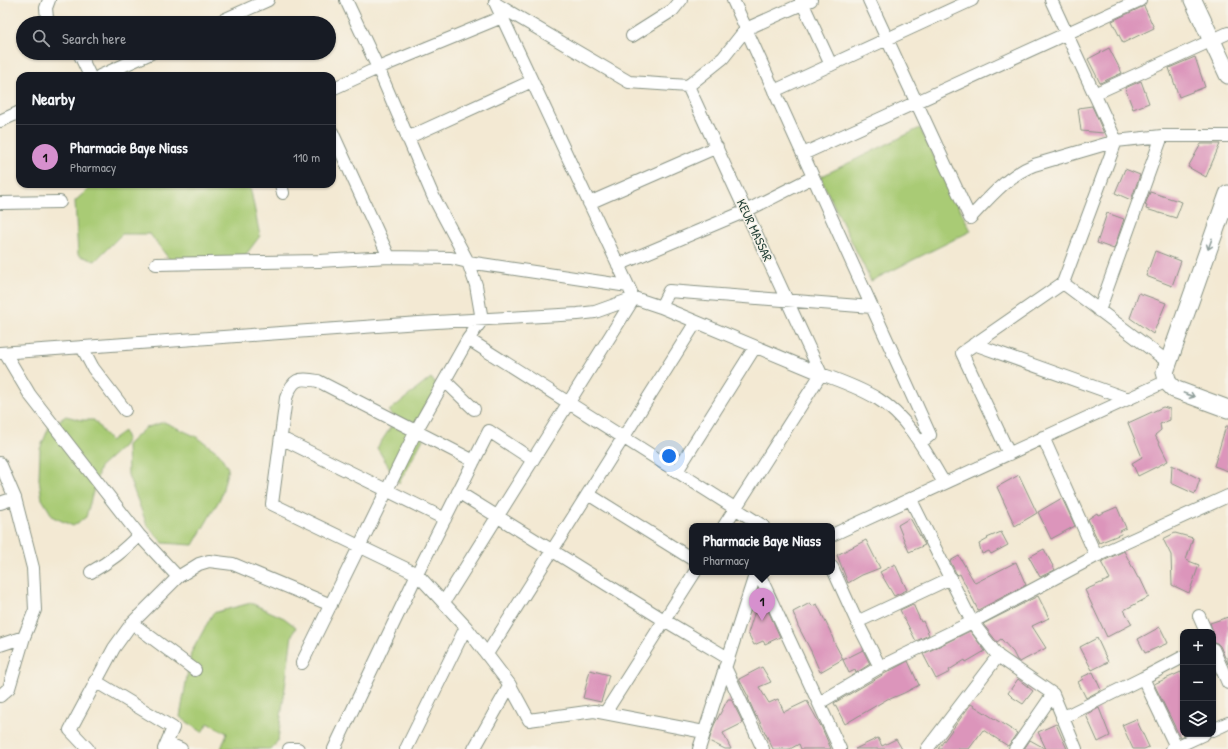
<!DOCTYPE html>
<meta charset="utf-8">
<style>
:root{--surface:#171b24;--page:#242831;--text:#f1f3f6;--muted:#9ea1a6;--line:#363941;--accent:#d690ce}
body{margin:0;font-family:"Patrick Hand",sans-serif;background:var(--page);color:var(--text)}
.controls{position:absolute;right:12px;bottom:12px;display:grid;overflow:hidden;border-radius:8px;box-shadow:0 1px 3px #0004}
.controls button{width:36px;height:36px;display:grid;place-items:center;padding:0;border:0;border-bottom:1px solid var(--line);background:var(--surface);color:var(--text);font:20px sans-serif}
.you{position:absolute;left:669px;top:456px;width:14px;height:14px;margin:-10px;border:3px solid #fff;border-radius:50%;background:#1a73e8;box-shadow:0 0 0 6px #1a73e833}
.badge{display:grid;place-items:center;width:26px;height:26px;border-radius:50%;background:var(--accent);color:#111;font-size:13px;font-weight:700}
.pin{position:absolute;translate:-50% -33px;filter:drop-shadow(0 1px 2px #0008)}
.pin::after{content:'';position:absolute;top:21px;width:14px;height:12px;background:inherit;clip-path:polygon(0 0,100% 0,50% 100%)}
.popup{position:absolute;left:689px;top:523px;width:146px;height:52px;box-sizing:border-box;display:grid;place-content:center;border-radius:8px;background:var(--surface);filter:drop-shadow(0 1px 3px #0005);font-size:13px;white-space:nowrap;color:var(--muted)}
.popup b{font-size:15px;color:var(--text)}
.popup::after{content:'';position:absolute;left:50%;top:100%;margin-left:-8px;border:8px solid transparent;border-top-color:var(--surface)}
.list{margin:0;padding:0;list-style:none}
h2{display:flex;justify-content:space-between;align-items:center;height:52px;margin:0;padding:0 16px;font-size:17px}
h2 small{font-size:13px;font-weight:400;color:var(--muted)}
.list li{display:grid;grid-template-columns:26px 1fr auto;gap:12px;align-items:center;box-sizing:border-box;height:64px;padding:0 16px;border-top:1px solid var(--line)}
.list b{display:block;font-size:15px;white-space:nowrap}
.list p{margin:0;font-size:13px;white-space:nowrap;color:var(--muted)}
.list em{font-size:13px;font-style:normal;color:var(--muted)}
.icon{flex:none;width:22px;height:22px;fill:none;stroke:currentColor;stroke-width:2;stroke-linecap:round;stroke-linejoin:round}
.map{position:relative;flex:none;width:1228px;height:749px;overflow:hidden}
.search{position:absolute;background:var(--surface);box-shadow:0 1px 3px #0004;left:16px;top:16px;width:320px;height:44px;display:flex;align-items:center;gap:10px;box-sizing:border-box;padding:0 14px;border-radius:22px;color:var(--muted);font-size:15px}
.panel{position:absolute;background:var(--surface);box-shadow:0 1px 3px #0004;left:16px;top:72px;width:320px;height:116px;border-radius:12px}
.map>svg:first-child{display:block}
</style>
<div class="map">
<svg width="1228" height="749" viewBox="0 0 1228 749">
<rect width="100%" height="100%" fill="#f7f3e8"/>
<filter id="ink" filterUnits="userSpaceOnUse"><feTurbulence type="fractalNoise" baseFrequency=".025" numOctaves="2"/><feDisplacementMap in="SourceGraphic" scale="8" xChannelSelector="R" yChannelSelector="G"/><feConvolveMatrix kernelMatrix="1 2 1 2 8 2 1 2 1" color-interpolation-filters="sRGB"/></filter>
<filter id="wash" filterUnits="userSpaceOnUse"><feTurbulence type="fractalNoise" baseFrequency=".012" numOctaves="4" result="noise"/><feDisplacementMap in="SourceGraphic" scale="16" xChannelSelector="R" yChannelSelector="G"/><feGaussianBlur stdDeviation="0.9" result="paint"/><feColorMatrix in="noise" values="0 0 0 0 0 0 0 0 0 0 0 0 0 0 0 0 0 1.4 0 .05"/><feComposite in="paint" operator="in"/></filter>
<g filter="url(#wash)">
<rect width="100%" height="100%" fill="#f3e9d3"/>
<!-- green -->
<path fill="#a9cb74" stroke="#648454" d="M920,128L971,231L871,281L820,177Z
M94,184H251L250,186L260,236L241,261L176,268L150,234H122L95,261L78,255L75,201Z
M431,378L440,388L422,410L427,432L399,483L377,448L396,419L389,411Z
M66,416L81,420H94L110,441L124,431L127,439L123,446L100,467L86,517L73,526L53,517L42,499L39,479L40,449L49,427Z
M164,422L197,437L219,453L228,468L221,497L193,545L163,543L147,525L128,475L127,445L145,428Z
M251,603L284,618L296,627L292,635L278,740L272,749H221L227,733L208,723L202,732L180,717L191,653L213,613Z"/>
<g id="blocks">
<!-- building -->
<path fill="#dc95bb" d="M1144,6L1154,28L1123,43L1112,21Z
M1109,48L1122,73L1100,83L1088,59Z
M1195,57L1205,87L1179,97L1169,68Z
M1141,81L1149,103L1133,109L1125,88Z
M1092,106L1103,131L1104,133L1081,131L1078,108Z
M1201,144H1220L1206,177L1188,167Z
M1125,169L1140,175L1131,200L1115,193Z
M1150,192L1182,202L1176,218L1146,209L1147,206L1145,205Z
M1107,213L1124,219L1114,249L1097,243Z
M1155,251L1181,261L1172,286L1146,276Z
M1139,293L1166,303L1153,334L1130,318Z
M1163,407L1170,409V420L1160,424L1161,430L1155,435L1168,461L1138,476L1132,463L1142,457L1128,423Z
M1226,426H1228V471L1214,466Z
M1172,465L1200,479L1195,494L1171,483Z
M1019,475L1037,513L1015,526L997,487Z
M1062,498L1075,526L1051,539L1038,512Z
M1117,507L1126,528L1120,531L1121,534L1099,543L1088,519L1097,513L1098,515Z
M910,518L925,545L909,552L898,525Z
M1001,532L1008,545L991,554L989,551L982,554L979,544L988,539L987,538Z
M1175,533L1193,538L1186,560L1199,565L1189,593L1172,585L1171,555L1163,539Z
M866,540L880,568L862,575L848,583L837,555Z
M1044,549L1055,570L1040,577L1029,557Z
M1124,551L1138,578H1140L1149,597L1124,610L1132,624L1107,637L1085,590L1110,579L1101,562Z
M959,556L975,583L1016,562L1026,585L978,610L960,574L958,575L956,573L950,561Z
M895,564L907,590L894,596L880,572Z
M1038,596L1049,618L1032,626L1046,648L1020,662L1017,660L1013,652L1001,639L997,642L983,624Z
M810,603L812,606L817,604L830,631L835,644L843,659L820,672L811,651L798,626L793,612Z
M913,604L921,622L923,621L929,635L916,641L900,610Z
M766,606L780,637L765,644L763,641L754,645L748,633L756,608Z
M1228,617V664L1220,646L1217,643L1213,642V632L1210,623Z
M1160,627L1168,643L1145,653L1138,639Z
M970,631L985,651L966,662L965,660L949,670L950,672L936,679L923,654Z
M1097,638L1108,662L1092,670L1080,647Z
M863,650L870,664L856,673L855,670L849,673L843,660Z
M908,661L919,685L904,693L890,699L889,698L845,724L834,703L884,674Z
M762,667L771,682L759,687L769,703L778,699L784,712L807,701L822,728L831,749H801L799,744L790,749H773L757,716L756,717L748,698H749L739,679Z
M590,670L609,675L601,702L583,698Z
M1093,672L1101,690L1086,698L1078,682L1083,679L1082,677Z
M1181,672L1183,677V736L1180,737L1154,684Z
M1018,679L1033,691L1023,704L1012,697L1008,693Z
M728,699H731L743,723L723,733L731,749H725L709,741L714,725Z
M971,704L1017,733L1008,746L983,730L969,749H938Z
M1099,708L1110,736L1098,742L1086,715Z
M1136,719L1149,747L1144,749H1133L1122,725Z
M1056,724L1067,749H1046L1038,732Z
M878,738L882,746L896,739L902,749H855Z
M1030,740L1046,749H1024Z"/>
</g>
</g>
<g filter="url(#ink)">
<use href="#blocks" fill-opacity="0" stroke="#899384" stroke-width="1"/>
<g fill="none" stroke-linecap="round" stroke-linejoin="round">
<defs>
<path id="street" d="M49,0L46,8L47,18L51,23
M733,0L930,435L920,443
M801,0L831,65
M869,0L970,218C989,198 1008,175 1034,165L1116,141L1162,136H1228
M495,2L631,292
M496,4L629,82L688,86L723,58L746,29L811,0
M217,23L268,0
M632,36L673,10L681,0
M79,53L90,76
M100,76L151,53
M688,86L821,374L724,526
M332,89L378,68L502,17
M774,91L972,0
M1094,94L1228,33
M0,121L20,112
M332,132L389,257
M407,138L532,81
M803,154L1140,0
M281,184L283,193
M0,203L60,202
M589,203L717,147
M156,264L319,261L389,257L451,258L468,262L628,286
M618,265L746,211L813,177
M1063,283L1168,362
M661,307L669,291L872,307
M1099,311L1162,136
M468,339L763,526
M974,344L1128,399
M82,347L93,368L125,410
M0,353L419,323L578,314L595,312L634,298L661,307L821,374C841,381 860,388 878,399C909,418 926,453 944,483
M5,353L30,395L139,535L178,577
M445,381L474,409
M1043,437L1096,556
M281,438L445,519
M1009,454L962,353L1063,283L1116,141L1051,0
M474,461L318,381C298,377 293,379 286,398L272,504L417,574L466,627L510,685L529,720L594,711L704,732
M0,463L15,498L33,568L35,610L24,637L9,688L0,696
M677,471L755,347
M458,492L664,620L728,658
M588,494L692,559
M911,500L972,622L998,656L1053,694L1076,749
M0,503L15,498
M832,535L1167,381
M832,567L857,622L880,667
M91,572C111,561 123,551 139,535
M758,572L840,749
M444,602L634,298
M1199,616L1206,632
M857,622L951,578
M132,623L195,670
M0,645L24,637
M1213,649L1228,683
M487,654L696,322
M302,663L416,431L468,339L482,320L476,285L468,262L433,196L378,68L346,0
M725,667L763,749
M1143,678L1183,657
M95,681L173,728L164,749
M819,703L880,667L972,622L1096,556L1228,496
M605,713L695,572
M1062,718L1143,678L1177,749
M1213,730L1228,723
M167,743L181,749
M88,749L70,730L114,648L132,623L178,577L199,564L209,561L233,564L331,605
M289,749H298
M334,749L417,574L489,431L533,460
M406,749L466,627
M474,749L510,685
M699,749L756,572
M927,749L998,656
M1015,749L1053,694
M1172,749L1204,734"/>
<path id="secondary" d="M1193,0L1228,75
M1228,194L1165,372L1168,383L1174,389L1228,409"/>
</defs>
<!-- street casing -->
<use href="#street" stroke="#899384" stroke-width="14"/>
<!-- secondary casing -->
<use href="#secondary" stroke="#899384" stroke-width="19"/>
<!-- street -->
<use href="#street" stroke="#fff" stroke-width="12"/>
<!-- secondary -->
<use href="#secondary" stroke="#fff" stroke-width="17"/>
</g>
<!-- one-way arrows -->
<defs><path id="oneway-shaft" d="M-6 0H5M1.5-3L5.5 0L1.5 3" fill="none" stroke-width="1.6" stroke-linecap="round" stroke-linejoin="round"/></defs>
<g stroke="#8f9e9a">
<use href="#oneway-shaft" transform="translate(1210 244) rotate(110)"/>
<use href="#oneway-shaft" transform="translate(1189 395) rotate(20)"/>
</g>
</g>
<g text-anchor="middle" dominant-baseline="central" stroke-width="3" stroke-linejoin="round" paint-order="stroke">
<!-- street labels -->
<g font-size="13" fill="#1f3d34" stroke="#f7f3e8">
<text transform="translate(755 230) rotate(65)">KEUR MASSAR</text>
</g>
</g>
</svg>
<div class="controls">
<button>+</button>
<button>−</button>
<button><svg class="icon" aria-label="layers" viewBox="0 0 24 24"><path d="M12 4l9 5-9 5-9-5zM3 14l9 5 9-5"/></svg></button>
</div>
<div class="you"></div>
<div class="pin badge" style="left:762px;top:621px">1</div>
<div class="popup"><b>Pharmacie Baye Niass</b>Pharmacy</div>
<div class="search"><svg class="icon" aria-label="search" viewBox="0 0 24 24"><circle cx="10" cy="10" r="6"/><path d="M15 15l6 6"/></svg>Search here</div>
<section class="panel">
<h2>Nearby<small></small></h2>
<ul class="list">
<li><span class="badge">1</span><div><b>Pharmacie Baye Niass</b><p>Pharmacy</p></div><em>110 m</em></li>
</ul>
</section>
</div>
